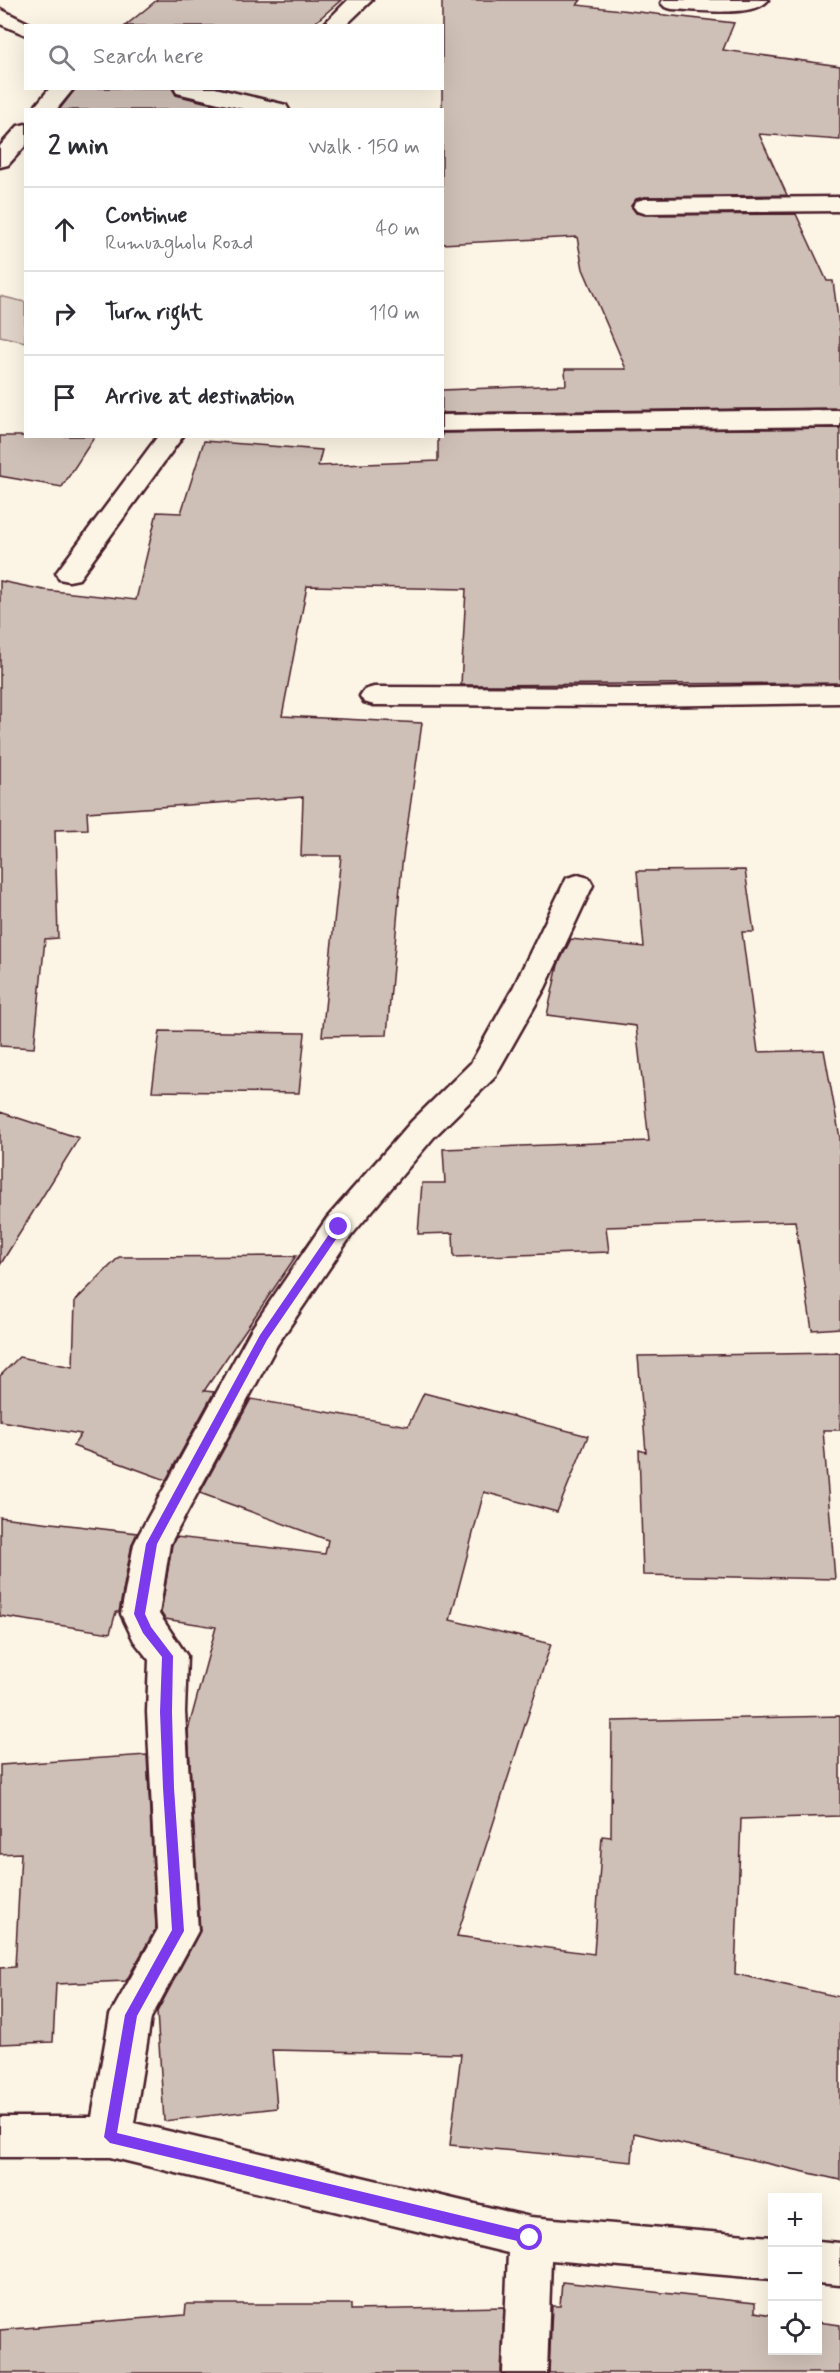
<!DOCTYPE html>
<meta charset="utf-8">
<style>
:root{--surface:#fff;--page:#f7f7f7;--text:#2b2b33;--muted:#7c7c81;--line:#e1e1e2}
body{margin:0;font-family:Mynerve,sans-serif;background:var(--page);color:var(--text)}
.controls{position:absolute;right:18px;bottom:18px;display:grid;overflow:hidden;border-radius:0px;box-shadow:0 6px 24px #0002}
.controls button{width:54px;height:54px;display:grid;place-items:center;padding:0;border:0;border-bottom:2px solid var(--line);background:var(--surface);color:var(--text);font:30px sans-serif}
.stop{position:absolute;width:18px;height:18px;margin:-14px;border:4px solid #7c3aed;border-radius:50%;background:#fff}
.stop.end{background:#7c3aed;border-color:#fff;box-shadow:0 2px 6px #0008}
.list{margin:0;padding:0;list-style:none}
h2{display:flex;justify-content:space-between;align-items:center;height:78px;margin:0;padding:0 24px;font-size:26px}
h2 small{font-size:20px;font-weight:400;color:var(--muted)}
.list li{display:grid;grid-template-columns:39px 1fr auto;gap:18px;align-items:center;box-sizing:border-box;height:84px;padding:0 24px;border-top:2px solid var(--line)}
.list b{display:block;font-size:22px;white-space:nowrap}
.list p{margin:0;font-size:20px;white-space:nowrap;color:var(--muted)}
.list em{font-size:20px;font-style:normal;color:var(--muted)}
.icon{flex:none;width:33px;height:33px;fill:none;stroke:currentColor;stroke-width:2;stroke-linecap:round;stroke-linejoin:round}
.map{position:relative;flex:none;width:840px;height:2373px;overflow:hidden}
.search{position:absolute;background:var(--surface);box-shadow:0 6px 24px #0002;left:24px;top:24px;width:420px;height:66px;display:flex;align-items:center;gap:15px;box-sizing:border-box;padding:0 21px;border-radius:0px;color:var(--muted);font-size:22px}
.panel{position:absolute;background:var(--surface);box-shadow:0 6px 24px #0002;left:24px;top:108px;width:420px;height:330px;border-radius:0px}
.map>svg:first-child{display:block}
</style>
<div class="map">
<svg width="840" height="2373" viewBox="0 0 840 2373">
<rect width="100%" height="100%" fill="#fcf5e5"/>
<filter id="ink" filterUnits="userSpaceOnUse"><feTurbulence type="fractalNoise" baseFrequency=".0167" numOctaves="2"/><feDisplacementMap in="SourceGraphic" scale="12" xChannelSelector="R" yChannelSelector="G"/><feConvolveMatrix kernelMatrix="1 2 1 2 8 2 1 2 1" color-interpolation-filters="sRGB"/></filter>
<g filter="url(#ink)">
<!-- green -->
<path fill="#e2d5ca" stroke="#967a7a" stroke-width="1.5" d="M0,296L25,302V342L0,336Z"/>
<!-- building -->
<path fill="#cfc0b7" stroke="#4a1f2b" stroke-width="1.5" d="M157,0H341L311,26H125Z
M442,0H581L577,5L734,23L723,50L840,66V140L759,134L787,195L645,197L636,199L631,206L636,213L645,215L796,214L827,281H833L840,333V408L442,413V390L566,385L565,369H626L583,269L577,237L442,244Z
M76,88H172L176,95L216,105L211,110H59Z
M840,428V683L461,685L466,589L307,586L282,716L422,723L402,864L387,1035L322,1036L341,856H301L303,797L87,812L88,829L55,830L58,938L45,939L34,1048L0,1046V581L44,590L136,600L157,512L181,513L204,441L322,450L318,466L438,461V436H442V433Z
M0,436H95L62,487L0,476Z
M745,870L754,932H742L758,1052L824,1050L840,1138V1328L812,1330L795,1221L606,1227L609,1252L454,1257L453,1233L418,1234L422,1183H445L443,1149L649,1141L636,1026L547,1015L558,965L571,939L644,947L637,871Z
M160,1031L305,1033L299,1093L152,1091Z
M0,1112L79,1138L0,1265Z
M296,1256L204,1391L214,1392L166,1480L73,1446L81,1434L0,1421V1376L19,1357L73,1367L75,1301L119,1257Z
M840,1353V1430H823L835,1579L643,1575L639,1450L646,1452L638,1356Z
M424,1393L588,1436L557,1512L484,1492L450,1620L551,1644L457,1936L594,1954L602,1836L611,1837L612,1721L840,1716V1816L741,1819L735,1974L840,1997V2180L634,2133L632,2162L450,2145L461,2054L272,2050L277,2108L164,2121L157,2012L200,1931L188,1730L216,1627L165,1619L161,1613L172,1545L176,1537L325,1554L328,1540L200,1493L251,1399L408,1426Z
M0,1517L137,1533L132,1544L119,1612H116L110,1633L0,1616Z
M147,1755L156,1928L126,1981L56,1984L53,2042L0,2044V1968L15,1967L21,1853L0,1854V1765Z
M562,2282L755,2303V2312L772,2315V2350H818V2322L840,2325V2373H549L552,2306H560Z
M186,2304H351V2310L504,2307L501,2373H0V2330L185,2315Z"/>
<g fill="none" stroke-linecap="round" stroke-linejoin="round">
<defs>
<path id="minor" d="M348,0H372L345,26H322Z
M663,0H768C755,18 693,10 672,9L665,7L661,3Z
M0,9L34,26H26V35L0,24Z
M50,88H74L56,110H32Z
M174,88H215L286,105L289,110H248L177,93Z
M26,124V145L8,165L0,167V146L18,126Z
M840,197V211L645,213L637,211L633,206L637,201L645,199Z
M840,410V426L442,431V415Z
M158,436H183L79,579L69,581L59,579L56,573Z
M840,685V703L640,706L374,705L364,702L360,696L364,690L374,687L640,688Z
M578,875L589,878L593,885L545,988L494,1078L434,1137L351,1236L277,1345L170,1544L159,1614L187,1656L185,1712L198,1931L151,2018L134,2123L530,2217L772,2237V2279L551,2260L547,2373H503L508,2253L110,2157H0V2117H92L110,2015L158,1929L147,1712L149,1660L134,1641L121,1614L134,1544L139,1534L252,1328L327,1218L412,1121L471,1063L513,988L563,885L567,878Z
M818,2241L840,2243V2285L818,2283Z"/>
</defs>
<!-- minor casing -->
<use href="#minor" stroke="#4a1f2b" stroke-width="5"/>
<!-- minor -->
<use href="#minor" fill="#fcf5e5" fill-rule="evenodd"/>
</g>
</g>
<!-- route -->
<path fill="#7c3aed" d="M339,1223L344,1227L343,1229L267,1340L157,1544L145,1614L151,1627L173,1656L172,1712L174,1788L184,1931L137,2016L117,2133L530,2232L535,2233L537,2238L535,2242L530,2244L110,2143L104,2137L125,2015L172,1930L163,1788L160,1712L162,1657L143,1633L134,1614L146,1544L260,1335L336,1224Z"/>
</svg>
<div class="controls">
<button>+</button>
<button>−</button>
<button><svg class="icon" aria-label="locate" viewBox="0 0 24 24"><circle cx="12" cy="12" r="6"/><path d="M12 2v4M12 18v4M2 12h4M18 12h4"/></svg></button>
</div>
<div class="stop" style="left:530px;top:2238px"></div>
<div class="stop end" style="left:339px;top:1227px"></div>
<div class="search"><svg class="icon" aria-label="search" viewBox="0 0 24 24"><circle cx="10" cy="10" r="6"/><path d="M15 15l6 6"/></svg>Search here</div>
<section class="panel">
<h2>2 min<small>Walk · 150 m</small></h2>
<ul class="list">
<li><svg class="icon" aria-label="ahead" viewBox="0 0 24 24"><path d="M12 20V5M6 11l6-6 6 6"/></svg><div><b>Continue</b><p>Rumuagholu Road</p></div><em>40 m</em></li>
<li><svg class="icon" aria-label="right" viewBox="0 0 24 24"><path d="M7 20v-9h11M14 6l5 5-5 5"/></svg><div><b>Turn right</b></div><em>110 m</em></li>
<li><svg class="icon" aria-label="arrive" viewBox="0 0 24 24"><path d="M6 21V4h12l-3 4 3 4H6"/></svg><div><b>Arrive at destination</b></div></li>
</ul>
</section>
</div>
